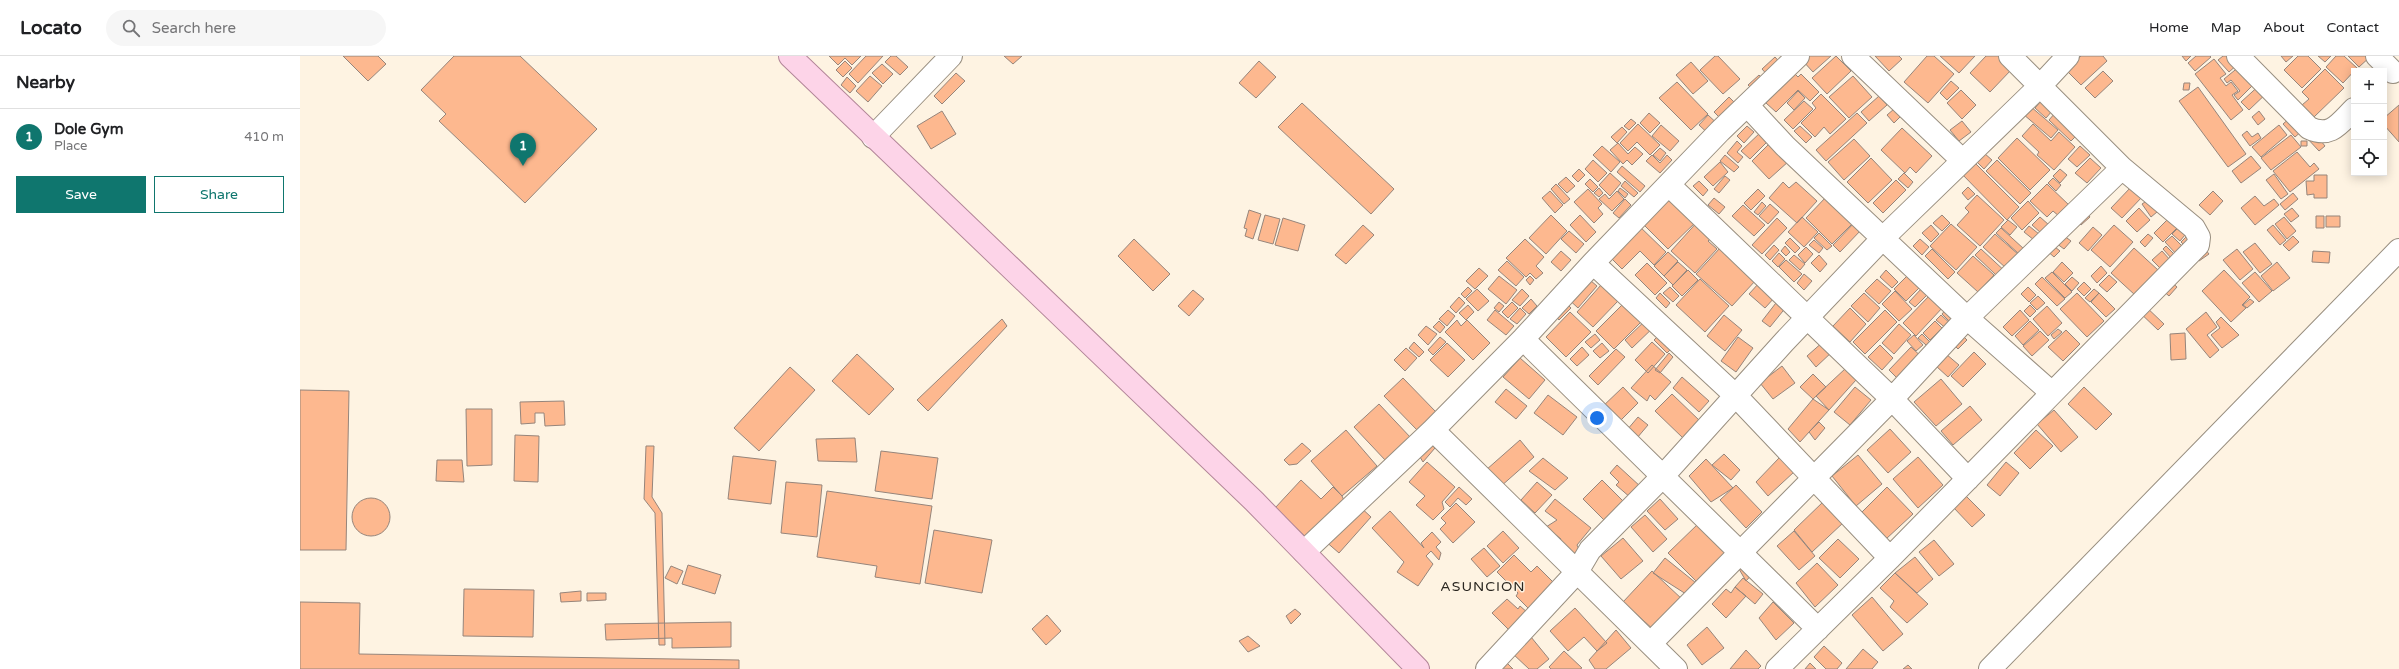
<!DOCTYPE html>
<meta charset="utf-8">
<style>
:root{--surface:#fff;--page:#f6f6f6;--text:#202124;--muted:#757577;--line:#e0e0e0;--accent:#0f766e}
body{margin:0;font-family:"Varela Round",sans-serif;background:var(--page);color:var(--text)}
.controls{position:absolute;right:12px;top:12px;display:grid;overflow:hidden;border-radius:0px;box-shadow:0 2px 10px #0003}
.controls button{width:36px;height:36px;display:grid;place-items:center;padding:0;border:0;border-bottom:1px solid var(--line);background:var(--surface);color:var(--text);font:20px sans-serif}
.you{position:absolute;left:1297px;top:362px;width:14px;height:14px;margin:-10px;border:3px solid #fff;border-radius:50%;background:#1a73e8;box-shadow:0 0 0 6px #1a73e833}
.badge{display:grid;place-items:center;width:26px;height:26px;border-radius:50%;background:var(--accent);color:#fff;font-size:13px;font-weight:700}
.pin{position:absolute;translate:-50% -33px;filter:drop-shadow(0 1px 2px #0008)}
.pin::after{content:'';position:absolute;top:21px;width:14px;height:12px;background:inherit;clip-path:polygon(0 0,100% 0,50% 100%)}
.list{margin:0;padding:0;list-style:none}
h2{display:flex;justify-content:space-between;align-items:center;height:52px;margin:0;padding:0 16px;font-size:17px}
h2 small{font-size:13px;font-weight:400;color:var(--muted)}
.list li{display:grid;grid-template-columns:26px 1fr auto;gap:12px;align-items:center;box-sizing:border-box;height:56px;padding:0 16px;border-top:1px solid var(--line)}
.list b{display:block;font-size:15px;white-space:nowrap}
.list p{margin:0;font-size:13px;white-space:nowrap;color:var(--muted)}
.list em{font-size:13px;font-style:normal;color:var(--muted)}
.actions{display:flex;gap:8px;padding:12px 16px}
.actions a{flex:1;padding:9px 0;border:1px solid var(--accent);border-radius:0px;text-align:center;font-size:14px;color:var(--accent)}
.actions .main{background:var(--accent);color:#fff}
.icon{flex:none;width:22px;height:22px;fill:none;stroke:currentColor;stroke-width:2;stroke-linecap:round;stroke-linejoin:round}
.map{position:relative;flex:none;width:2099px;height:613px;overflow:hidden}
header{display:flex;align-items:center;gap:24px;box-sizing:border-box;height:56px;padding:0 20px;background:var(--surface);border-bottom:1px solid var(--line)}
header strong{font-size:19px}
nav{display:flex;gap:22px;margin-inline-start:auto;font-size:14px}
.search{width:280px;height:36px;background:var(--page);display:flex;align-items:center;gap:10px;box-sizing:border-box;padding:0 14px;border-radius:22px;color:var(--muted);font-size:15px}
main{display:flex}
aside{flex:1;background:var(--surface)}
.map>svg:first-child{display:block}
</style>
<header>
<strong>Locato</strong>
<div class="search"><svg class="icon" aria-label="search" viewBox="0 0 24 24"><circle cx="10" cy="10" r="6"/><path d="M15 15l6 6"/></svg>Search here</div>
<nav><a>Home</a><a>Map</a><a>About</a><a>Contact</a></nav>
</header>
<main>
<aside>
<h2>Nearby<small></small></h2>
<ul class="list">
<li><span class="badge">1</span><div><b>Dole Gym</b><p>Place</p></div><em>410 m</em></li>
</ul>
<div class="actions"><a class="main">Save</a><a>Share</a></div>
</aside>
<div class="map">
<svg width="2099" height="613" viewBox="0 0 2099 613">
<rect width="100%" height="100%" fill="#fef3e2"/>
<!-- building -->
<path fill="#fdb88f" stroke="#96857b" d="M43,0H78L86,8L68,25Z
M154,0H220L297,73L225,147L139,65L146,58L121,34Z
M529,0H561L552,9L545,2L538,9Z
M566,0H583L558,27L549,18Z
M591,0H596L608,11L600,19L585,6Z
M704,0H722L713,8Z
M1415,0H1418L1440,23L1423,38L1400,14Z
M1506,0H1531L1513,16L1502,4Z
M1536,0L1551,15L1527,38L1512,22Z
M1575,0H1599L1602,3L1589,15Z
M1627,0H1634L1654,18L1628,47L1604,26Z
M1640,0H1675L1659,17Z
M1686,0H1698L1712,13L1690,36L1670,17Z
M1781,0H1803L1807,5L1781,29L1766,14Z
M1882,0H1891L1886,5Z
M1896,0H1910L1911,1L1895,15L1888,7Z
M1923,0H1930L1938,8L1929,16L1918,4Z
M1981,0H1993L1986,6Z
M1998,0H2008L2021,13L2002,32L1984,14Z
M2018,0H2031L2025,6Z
M2036,0H2044L2057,12L2043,27L2026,11Z
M2048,0H2071L2059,11Z
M1475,1L1483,10L1470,22L1462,13Z
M1914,3L1926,18L1920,22L1926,30L1931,26L1938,35L1932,39L1943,54L1931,64L1895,18Z
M545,5L552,12L543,21L536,14Z
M959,5L976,21L956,42L939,27Z
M1391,6L1408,25L1393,38L1376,19Z
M582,8L593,18L583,28L572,17Z
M1940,10L1955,27L1938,44L1934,39L1940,35L1931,24L1927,27L1924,23Z
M2025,13L2044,32L2014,61L2002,49L2009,43L2002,36Z
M1803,15L1813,25L1795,42L1785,32Z
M656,17L665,25L642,48L634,40Z
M1495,18L1498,21L1501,18L1519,36L1510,45L1498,34L1476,56L1466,47Z
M1459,19L1466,26L1455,36L1448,29Z
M570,20L582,30L568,46L556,35Z
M1553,20L1572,41L1549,62L1529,41Z
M547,21L556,30L550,37L541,29Z
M1651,25L1659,32L1647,44L1640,37Z
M1377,26L1408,58L1391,74L1359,42Z
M1963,26L1970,34L1949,54L1941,46Z
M1884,27H1890L1889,34H1883Z
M1898,31L1946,98L1928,111L1879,45Z
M1661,34L1676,49L1662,63L1647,47Z
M1498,35L1505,42L1494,54L1487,47Z
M1521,38L1546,63L1530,78L1524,71L1515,81L1501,67L1516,52L1512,47Z
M1579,40L1587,49L1569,65L1561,56Z
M1429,41L1440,52L1425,67L1414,56Z
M1504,45L1513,53L1493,73L1484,64Z
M1741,45L1752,55L1746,62L1735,52Z
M1002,47L1094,133L1071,158L978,71Z
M2099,49V86L2084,69V62Z
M1730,50L1758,74L1751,82L1723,58Z
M1594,53L1601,60L1594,67L1587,59Z
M642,55L656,78L631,93L617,70Z
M1959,55L1965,63L1958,69L1952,61Z
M1349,57L1360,67L1350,77L1340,67Z
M1557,57L1567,67L1526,105L1516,94Z
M1755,57L1777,79L1771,85L1749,64Z
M1408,59L1421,71L1412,81L1399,69Z
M1991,61L2003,74L1995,81L1983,68Z
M1331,63L1336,67L1329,74L1324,70Z
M1662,65L1671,76L1659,85L1650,74Z
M1338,68L1360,89L1350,99L1337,86L1328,95L1320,87Z
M1733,68L1751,85L1759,76L1775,91L1754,114L1737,99L1739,96L1722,80Z
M1361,69L1379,85L1370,95L1352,80Z
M1979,69L1987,79L1961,101L1952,91Z
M1447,70L1454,76L1444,87L1437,80Z
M1500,70L1512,81L1506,87L1494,75Z
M1322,71L1327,76L1317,87L1311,81Z
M1602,72L1632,100L1616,117L1610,111L1605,117L1581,94Z
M1462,75L1470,83L1450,103L1441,95Z
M1947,75L1952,81L1958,77L1961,82L1950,90L1942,79Z
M2013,75L2025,90L2019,95L2006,81Z
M1991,79L2001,91L1971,114L1961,102Z
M1717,82L1750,114L1730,134L1698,102Z
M1554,83L1570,100L1544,124L1528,106Z
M1437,85L1442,90L1437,96L1443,101L1438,107L1427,97Z
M2001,85H2007V90H2001Z
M1471,86L1489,105L1469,123L1452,105Z
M1318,87L1328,98L1335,91L1343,98L1332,109L1327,104L1323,108L1310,94Z
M1302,90L1320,106L1311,116L1293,99Z
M1780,90L1790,99L1777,111L1768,103Z
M1360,92L1366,97L1360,105L1353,99Z
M1997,96L2010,111L2014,107L2019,113L1990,136L1973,115Z
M1684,97L1692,104L1684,113L1676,105Z
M1352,99L1360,107L1367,99L1372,104L1360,117L1346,105Z
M1425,99L1439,111L1434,116L1420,105Z
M1951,100L1961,112L1941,127L1932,115Z
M1571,102L1592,124L1568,147L1547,126Z
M1670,102L1719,151L1707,164L1658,114Z
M1790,102L1801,112L1787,127L1775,117Z
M1293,104L1307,117L1298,126L1285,113Z
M1697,104L1731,137L1720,148L1686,115Z
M1420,106L1428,116L1413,130L1404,121Z
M1322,110L1345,130L1340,136L1317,116Z
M1279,113L1285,119L1278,126L1272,120Z
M1760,113L1767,119L1760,127L1753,120Z
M1310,117L1321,127L1310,140L1299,129Z
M1604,117L1613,126L1608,132L1598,123Z
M1974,118L1988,138L1981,143L1966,124Z
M2014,119H2027V142H2014V138L2007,139L2006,125H2014Z
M1425,120L1430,124L1419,137L1414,133Z
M1266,121L1275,130L1267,137L1258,128Z
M1753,122L1761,129L1756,135L1748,127Z
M1290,123L1298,131L1293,136L1285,128Z
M1596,124L1606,134L1583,157L1573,147Z
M1325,125L1338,137L1334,141L1321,130Z
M1399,125L1408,134L1403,140L1393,130Z
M1483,126L1489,132L1496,126L1517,145L1497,167L1469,142Z
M1256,128L1270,143L1264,148L1251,133Z
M1747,128L1770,150L1760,161L1753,155L1747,161L1730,145Z
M1832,130L1843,140L1822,162L1811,152Z
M1668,131L1675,138L1668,144L1662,137Z
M1299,132L1303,137L1299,141L1294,137Z
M1320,132L1328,138L1325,142L1318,135Z
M1288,133L1302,148L1298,152L1303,158L1294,167L1274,146Z
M1458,133L1465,140L1451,154L1444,147Z
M1250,135L1263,149L1255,157L1242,142Z
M1317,135L1324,143L1312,155L1299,143L1305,138L1309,143Z
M1370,135L1398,164L1368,193L1339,164Z
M1913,135L1923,145L1910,159L1899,149Z
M1993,137L1998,143L1985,154L1980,148Z
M1677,139L1704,164L1680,190L1657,169L1669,156L1665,152Z
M1527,140L1554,166L1532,188L1506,162Z
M1955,140L1964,150L1974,143L1979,149L1955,169L1941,152Z
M1414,142L1425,151L1419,158L1408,149Z
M1325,143L1331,149L1319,162L1313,157Z
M1848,144L1857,156L1851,161L1842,148Z
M1728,145L1739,157L1722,174L1711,162Z
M1462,146L1466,150L1458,159L1454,156Z
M1470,148L1479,156L1468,168L1459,160Z
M1443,149L1465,169L1454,180L1432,160Z
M1839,152L1850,164L1837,176L1826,165Z
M1992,152L1999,160L1991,166L1984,158Z
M949,154L961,158L953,183L945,180L947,173L944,172Z
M1786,156L1790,161L1781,169L1777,165Z
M965,159L980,163L973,188L958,184Z
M1251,159L1267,175L1246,198L1229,182Z
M1280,159L1296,176L1286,186L1270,169Z
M1642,159L1650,167L1642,175L1633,167Z
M2016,160H2024V172H2016Z
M2026,160H2040V171H2026Z
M1502,161L1518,176L1504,191L1488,176Z
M1740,161L1749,169L1741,177L1732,169Z
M1984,161L1996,175L1987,183L1975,168Z
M983,162L1005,169L998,195L975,189Z
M1477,162L1487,172L1462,198L1452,189Z
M1869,162L1878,171L1863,186L1854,177Z
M1399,164L1415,179L1408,185L1417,193L1395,217L1371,195Z
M1708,164L1717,171L1710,179L1701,171Z
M1555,166L1562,173L1540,196L1533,189Z
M1336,167L1366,196L1354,209L1340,195L1322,213L1306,197Z
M1651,168L1677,191L1656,214L1630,190Z
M1063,169L1074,179L1046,208L1035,199Z
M1631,169L1639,178L1631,186L1622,177Z
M1814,169L1833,186L1810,211L1791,194Z
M1973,169L1986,184L1980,189L1967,174Z
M1729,170L1739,178L1734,184L1724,176Z
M1793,171L1802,179L1788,195L1779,187Z
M1701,172L1724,193L1719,198L1696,177Z
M1878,172L1885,179L1880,185L1872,178Z
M1269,175L1284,188L1276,197L1261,183Z
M1519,177L1532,190L1527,194L1514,182Z
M1695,178L1719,199L1707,213L1683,191Z
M1848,178L1853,182L1845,191L1840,186Z
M1763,179L1771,185L1764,193L1756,187Z
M1872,180L1885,193L1878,200L1865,186Z
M1993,180L1999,186L1989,195L1983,189Z
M1886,181L1891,186L1886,191L1881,186Z
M1490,182L1500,192L1495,197L1485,187Z
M834,183L870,218L853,235L818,200Z
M1225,183L1244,201L1236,210L1243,217L1236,223L1230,217L1226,221L1206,202Z
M1620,183L1629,191L1622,199L1613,190Z
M1514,184L1523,192L1519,197L1509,189Z
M1750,187L1760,195L1754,201L1745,193Z
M1955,187L1972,208L1960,217L1943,196Z
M1474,189L1479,194L1470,204L1465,199Z
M1485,190L1490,196L1486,200L1481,195Z
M1866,190L1876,200L1872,203L1863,193Z
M1506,191L1513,198L1505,207L1498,199Z
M1420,192L1456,224L1432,250L1396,218Z
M1834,192L1858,214L1835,239L1811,217Z
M1904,192L1909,198L1899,205L1894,200Z
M1632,193L1655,216L1648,223L1625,200Z
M1681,193L1708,218L1696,219L1675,199Z
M1937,193L1953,213L1940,224L1923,204Z
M1261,195L1271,204L1261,215L1251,206Z
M1862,195L1871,205L1861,213L1852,204Z
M2013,195L2030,196L2029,207L2012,206Z
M1368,196L1378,205L1364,220L1354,210Z
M1479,197L1485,203L1478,211L1472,205Z
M1494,199L1505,208L1500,214L1489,204Z
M1519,199L1527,208L1520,216L1511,207Z
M1673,200L1694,219L1678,236L1657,217Z
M1486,204L1502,218L1494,226L1479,211Z
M1207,205L1224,221L1216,230L1198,214Z
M1378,206L1387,214L1373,229L1364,220Z
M1762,206L1773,217L1764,226L1753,216Z
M1977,206L1990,222L1973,235L1961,220Z
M1347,207L1367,227L1355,239L1335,219Z
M1801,210L1807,217L1797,227L1791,220Z
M1179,212L1188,220L1175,233L1166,225Z
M1388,214L1398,224L1382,240L1372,230Z
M1586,214L1598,226L1592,232L1580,221Z
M1924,214L1950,241L1942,249L1946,252L1931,266L1902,235Z
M1611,216L1623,228L1606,245L1594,233Z
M1752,216L1772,236L1765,242L1745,222Z
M1955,216L1972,235L1959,246L1942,227Z
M1504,218L1512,225L1504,234L1497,227Z
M1284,219L1297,230L1278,252L1265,240Z
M1809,219L1817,226L1807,236L1799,229Z
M1199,220L1217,234L1206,248L1188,233Z
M1230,220L1234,224L1230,229L1226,224Z
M1742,221L1765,243L1757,250L1735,228Z
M1772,221L1779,227L1772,235L1765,228Z
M1400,223L1429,250L1405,276L1376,249Z
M1577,223L1591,235L1579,248L1565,235Z
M1868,223L1877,231L1869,240L1860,232Z
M1784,226L1791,233L1784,240L1777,233Z
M1459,227L1475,241L1465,252L1449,238Z
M1301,229L1318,245L1293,271L1277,256Z
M1168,231L1172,235L1165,242L1161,238Z
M1370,231L1379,240L1373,246L1363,237Z
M1728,231L1736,239L1729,246L1721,238Z
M1622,232L1628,238L1615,251L1609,246Z
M1177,233L1189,245L1178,255L1166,243Z
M1222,233L1229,240L1220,250L1212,244Z
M1794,233L1799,237L1790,246L1785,242Z
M893,234L904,243L889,260L878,250Z
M1595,235L1612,253L1599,265L1582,248Z
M1360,237L1370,247L1366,252L1356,242Z
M1564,237L1580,252L1568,266L1551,250Z
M1777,237L1804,265L1787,281L1760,253Z
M1799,237L1815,253L1806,261L1791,246Z
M1631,238L1644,250L1616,280L1603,267Z
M1738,240L1745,247L1737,254L1730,247Z
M1159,241L1165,247L1156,257L1150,251Z
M1231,243L1237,250L1229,258L1222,252Z
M1262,243L1271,252L1259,264L1251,255Z
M1328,243L1346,261L1314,293L1296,275Z
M1479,243L1487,250L1470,271L1462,265Z
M1950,243L1954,246L1947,252L1943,249Z
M1199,246L1204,250L1199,256L1194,252Z
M1212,246L1218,252L1208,262L1202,256Z
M1842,247L1864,268L1858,274L1836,253Z
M1168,249L1174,256L1166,264L1159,257Z
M1730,249L1736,255L1730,261L1724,255Z
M1747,250L1762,267L1748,280L1733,263Z
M1648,251L1658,260L1651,267L1642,258Z
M1220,252L1226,258L1217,268L1210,263Z
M1550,252L1566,268L1550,286L1533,270Z
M1148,254L1155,260L1147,270L1139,263Z
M1195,254L1214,270L1206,279L1187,264Z
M1585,254L1597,266L1565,298L1553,286Z
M1720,254L1729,264L1712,280L1703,271Z
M1270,256L1291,276L1266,301L1246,281Z
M1906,256L1917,271L1907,279L1919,294L1910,302L1886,273Z
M1424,259L1442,274L1425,295L1407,280Z
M1641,259L1652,269L1648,274L1636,264Z
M1349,261L1357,268L1332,292L1325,284Z
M1921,261L1939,279L1922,292L1911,279L1920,272L1916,266Z
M702,263L707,270L628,355L617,344Z
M1157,264L1161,270L1167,264L1190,287L1173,304L1145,276Z
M1139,265L1145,271L1140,277L1133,271Z
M1635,265L1642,272L1630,284L1623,277Z
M1730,265L1739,274L1723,289L1715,280Z
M1599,268L1611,279L1594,298L1582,287Z
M1126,270L1137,278L1128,289L1118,279Z
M1758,273L1762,276L1754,283L1751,279Z
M1766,274L1780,288L1763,305L1748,291Z
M1740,275L1749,284L1732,300L1723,290Z
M1361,277L1374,290L1367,297L1354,284Z
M1660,277L1667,284L1658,293L1651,286Z
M1885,277L1886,303L1871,304L1870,278Z
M1295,278L1300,284L1291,292L1285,286Z
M1622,278L1630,286L1633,295L1618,282Z
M1614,279L1623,289L1616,295L1607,285Z
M1140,281L1146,286L1133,299L1128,294Z
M1438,281L1453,292L1436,316L1421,305Z
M1524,285L1533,295L1516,311L1507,300Z
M1114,286L1124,296L1119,301L1109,292Z
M1352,286L1365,298L1348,317L1335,304Z
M1147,287L1165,304L1148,321L1130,304Z
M1302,287L1309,295L1300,302L1293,295Z
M1580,289L1593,302L1582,314L1568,301Z
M1282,291L1289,299L1277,310L1270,303Z
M1611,291L1626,305L1603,328L1589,314Z
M1106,292L1117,302L1105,315L1094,304Z
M1316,293L1325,301L1298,329L1289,320Z
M1674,296L1686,308L1663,331L1651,320Z
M1369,297L1373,301L1360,317L1355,314Z
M557,298L594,333L569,359L532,325Z
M1646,298L1659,309L1648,321L1636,310Z
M1220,302L1245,324L1229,343L1203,321Z
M1352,309L1371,326L1355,344L1350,339L1347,345L1331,332Z
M1482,310L1495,327L1473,343L1460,327Z
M490,311L515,334L459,395L434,372Z
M1546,312L1556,324L1529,354L1516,340Z
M1513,318L1526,331L1513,343L1500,331Z
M1382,321L1409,345L1399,356L1373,332Z
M1103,322L1136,356L1117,374L1084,340Z
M1641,323L1662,348L1636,370L1614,346Z
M1323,331L1338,347L1316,369L1300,353Z
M1555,331L1571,344L1550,369L1534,356Z
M1784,331L1812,358L1796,374L1768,348Z
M1206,333L1227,350L1216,363L1195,346Z
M0,334L49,335L46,494H0Z
M1372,338L1401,366L1384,383L1355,355Z
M1248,339L1277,361L1263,379L1234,357Z
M1513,343L1529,354L1500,386L1488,373Z
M264,345L265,369L245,370L244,357H235V367L221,368L220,346Z
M1079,348L1111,382L1086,405L1054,371Z
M1670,350L1682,364L1653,389L1641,375Z
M166,353H192V409L167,410Z
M1754,354L1778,381L1761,396L1737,368Z
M1338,361L1348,369L1337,382L1327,374Z
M1519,366L1525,372L1515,384L1509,376Z
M1590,373L1611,396L1588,417L1567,394Z
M1046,374L1077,410L1042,440L1011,405Z
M1736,374L1753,390L1730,413L1714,397Z
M215,379L239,380L238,426L214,425Z
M555,382L557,406L518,405L516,383Z
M1220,384L1234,401L1200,431L1186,414Z
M1127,385L1135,392L1123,406L1117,396Z
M1002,387L1011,395L997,408L989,409L984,404Z
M346,390H354L352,441L362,457L365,589H359L355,457L344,443Z
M581,395L638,402L632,443L575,435Z
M1424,398L1440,414L1431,424L1412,409Z
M1558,399L1582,428L1556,450L1532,420Z
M433,400L476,405L471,448L428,443Z
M1480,401L1494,416L1468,440L1456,426Z
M1618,401L1643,429L1618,452L1593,423Z
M1243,402L1268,422L1255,434L1229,415Z
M1406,403L1433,432L1411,446L1389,420Z
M137,404H162L164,426L136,425Z
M1127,406L1155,431L1142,446L1144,453L1133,464L1116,449L1125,440L1109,426Z
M1706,406L1719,417L1700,440L1687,429Z
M1317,409L1341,431L1331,442L1316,429L1319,426L1310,417Z
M1001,424L1021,443L1033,431L1042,440L1047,451L1012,487L975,452Z
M1302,424L1326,448L1307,467L1283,443Z
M486,426L522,429L517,481L481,477Z
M1237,426L1252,439L1235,457L1221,444Z
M1436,429L1462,456L1446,472L1420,444Z
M1159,431L1172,443L1166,449L1158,442L1150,451L1145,446Z
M1587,431L1613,458L1586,483L1561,457Z
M527,435L632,450L620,528L575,521L577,510L517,501Z
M1665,439L1685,459L1672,471L1653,451Z
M52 461a19 19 0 1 1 38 0a19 19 0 1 1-38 0Z
M1255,443L1291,472L1277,489L1281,498L1270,507L1256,490L1261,483L1246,471L1257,464L1245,455Z
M1360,443L1378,463L1365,474L1347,455Z
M1524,445L1544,466L1512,496L1494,474Z
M1156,447L1175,466L1153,487L1140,473L1146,467L1141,462Z
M1057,448L1071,461L1039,497L1024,484Z
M1090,455L1124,492L1121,487L1132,476L1141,486L1136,491L1141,497L1139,504L1131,495L1126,500L1133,508L1118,530L1097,516L1104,506L1072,472Z
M1345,459L1367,483L1353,496L1331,471Z
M1399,467L1430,498L1399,528L1368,497Z
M634,474L692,484L682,537L625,527Z
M1203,475L1219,492L1203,507L1187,490Z
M1494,475L1515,500L1499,514L1477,490Z
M1323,482L1343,505L1321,523L1301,500Z
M1538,483L1559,503L1540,522L1519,502Z
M1634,484L1654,508L1639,520L1619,496Z
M1184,492L1200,510L1187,521L1171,503Z
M1214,499L1231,516L1237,510L1259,532L1233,557L1216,540L1218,537L1197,516Z
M1615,501L1633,523L1617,537L1595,517Z
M1365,502L1401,531L1386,538L1353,517Z
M1444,507L1454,516L1446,525L1439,513Z
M1517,507L1538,529L1515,551L1496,527Z
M388,509L421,519L415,538L382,528Z
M371,510L383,515L377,528L365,522Z
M1352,515L1383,544L1355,575L1323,546Z
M1595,517L1628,548L1607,567L1590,551L1594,545L1580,532Z
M1443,522L1463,538L1455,548L1435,531Z
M1435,531L1446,540L1426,562L1412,548L1426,533L1431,537Z
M164,533L234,534L233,581L163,580Z
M281,535V545L261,546L260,537Z
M287,537H306V544L287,545Z
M1572,541L1603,578L1583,595L1552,559Z
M1207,543L1218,553L1220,550L1228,557L1210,575L1192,557Z
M0,546L60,547L59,598L439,604V613H0Z
M1473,546L1494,567L1476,584L1459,562Z
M1275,552L1307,587L1297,595L1284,581L1268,595L1250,575Z
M995,553L1001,558L991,568L986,560Z
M747,559L761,575L746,589L732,573Z
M431,566V591L372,592V582L306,584L305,568Z
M1407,571L1424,592L1402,609L1387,589Z
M1316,574L1331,592L1306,613H1295L1289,604Z
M948,580L960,590L948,596L939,585Z
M1231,581L1249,603L1237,613H1229L1212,597Z
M1524,590L1542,607L1537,613H1526L1514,601Z
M1563,593L1578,606L1572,613H1546Z
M1446,594L1461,610L1458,613H1430Z
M1264,595L1282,612L1280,613H1251L1249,611Z
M1206,606L1213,613H1200Z
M1510,607L1516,613H1505Z
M1608,609L1612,613H1603Z"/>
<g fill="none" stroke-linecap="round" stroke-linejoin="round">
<defs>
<path id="minor" d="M1553,0L1662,104
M1938,0L2009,72C2031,82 2039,68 2054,53
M2077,0L2093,16
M1447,49L1485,90L1667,262L1752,337
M573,81L651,0
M1369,129L1592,343L1668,423
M1293,207L1436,340L1590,502
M1223,283L1518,573
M1133,374L1376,613
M1004,496L1133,374L1223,283L1293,207L1420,75L1498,0
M1351,587L1592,343L1667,262L1822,112
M1187,613L1277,516L1290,494L1363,420L1484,286L1583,182L1741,29L1768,0
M1477,613L1590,502L1898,189L1899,181L1894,172L1822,112L1710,0
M1690,613L2099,194"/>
<path id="major" d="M490,0L954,445L1118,613"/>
</defs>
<!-- minor casing -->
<use href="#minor" stroke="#998f80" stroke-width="24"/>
<!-- major casing -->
<use href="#major" stroke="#b28598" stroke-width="24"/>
<!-- minor -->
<use href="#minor" stroke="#fff" stroke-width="22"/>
<!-- major -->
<use href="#major" stroke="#fdd4e8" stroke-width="22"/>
</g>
<g text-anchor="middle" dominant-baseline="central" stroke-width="3" stroke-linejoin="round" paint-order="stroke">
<!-- neighbourhood labels -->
<g font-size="14" letter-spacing="1" fill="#2a2620" stroke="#fef3e2">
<text x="1183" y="530">ASUNCION</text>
</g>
</g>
</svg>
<div class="controls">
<button>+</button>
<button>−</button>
<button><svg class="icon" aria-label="locate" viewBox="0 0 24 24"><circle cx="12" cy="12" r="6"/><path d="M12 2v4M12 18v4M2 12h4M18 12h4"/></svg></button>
</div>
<div class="you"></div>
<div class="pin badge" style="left:223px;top:110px">1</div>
</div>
</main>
